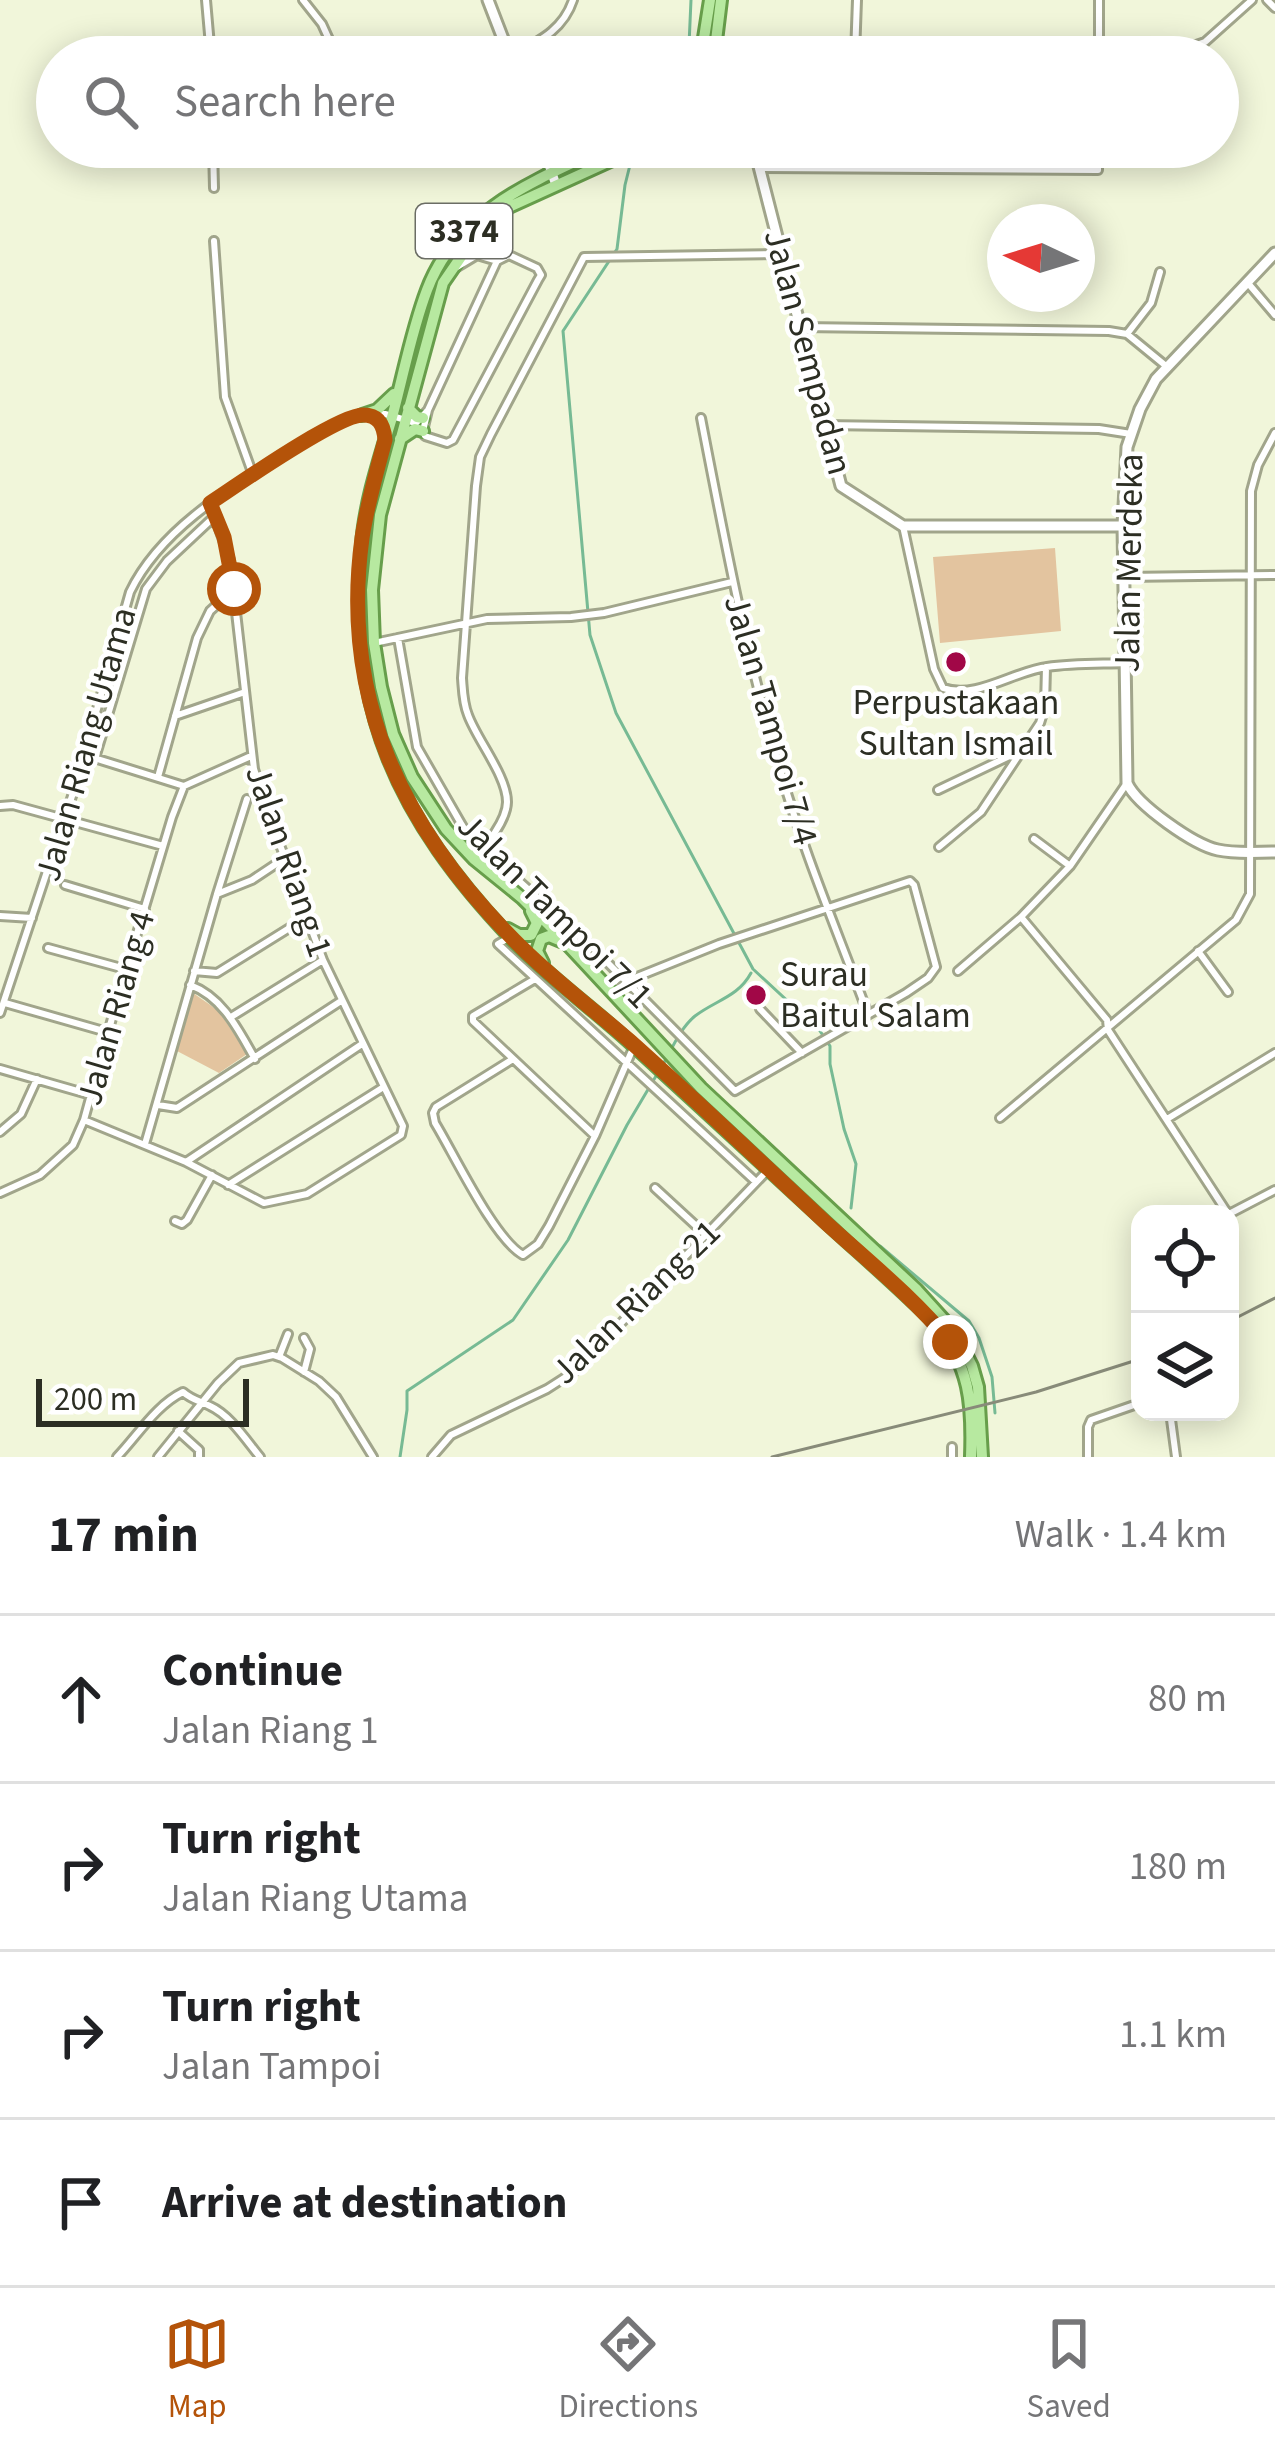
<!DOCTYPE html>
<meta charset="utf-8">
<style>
:root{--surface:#fff;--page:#f2f2f2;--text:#202124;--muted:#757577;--line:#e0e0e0;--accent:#b45309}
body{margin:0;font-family:"Source Sans 3",sans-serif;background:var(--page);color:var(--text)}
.controls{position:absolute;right:36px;bottom:36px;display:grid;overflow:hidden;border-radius:24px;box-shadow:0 6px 30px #0003}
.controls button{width:108px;height:108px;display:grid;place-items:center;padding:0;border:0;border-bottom:3px solid var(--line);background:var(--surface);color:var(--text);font:60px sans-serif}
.compass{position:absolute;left:987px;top:204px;width:108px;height:108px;border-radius:50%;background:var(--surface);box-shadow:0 6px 30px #0003;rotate:274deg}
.scale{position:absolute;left:36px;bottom:30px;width:213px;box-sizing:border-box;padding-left:12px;border:6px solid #2c2e23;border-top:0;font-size:33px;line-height:42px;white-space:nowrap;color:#2c2e23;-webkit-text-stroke:9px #fff;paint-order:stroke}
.stop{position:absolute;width:36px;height:36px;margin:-27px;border:9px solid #b45309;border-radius:50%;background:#fff}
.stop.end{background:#b45309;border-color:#fff;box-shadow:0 3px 12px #0008}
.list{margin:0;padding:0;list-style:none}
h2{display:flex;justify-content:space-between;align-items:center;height:156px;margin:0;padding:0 48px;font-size:51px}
h2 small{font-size:39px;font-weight:400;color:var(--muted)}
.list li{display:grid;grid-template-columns:78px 1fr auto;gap:36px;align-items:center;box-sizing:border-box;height:168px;padding:0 48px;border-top:3px solid var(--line)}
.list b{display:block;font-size:45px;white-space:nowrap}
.list p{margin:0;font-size:39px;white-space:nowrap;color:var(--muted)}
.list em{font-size:39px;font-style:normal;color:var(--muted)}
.icon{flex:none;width:66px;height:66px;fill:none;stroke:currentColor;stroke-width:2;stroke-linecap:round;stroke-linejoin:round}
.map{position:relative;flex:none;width:1275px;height:1457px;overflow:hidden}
.search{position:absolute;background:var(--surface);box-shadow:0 6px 30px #0003;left:36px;right:36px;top:36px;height:132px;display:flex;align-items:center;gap:30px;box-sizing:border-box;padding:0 42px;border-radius:66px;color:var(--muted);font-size:45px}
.sheet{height:828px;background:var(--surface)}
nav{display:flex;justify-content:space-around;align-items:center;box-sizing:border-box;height:168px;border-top:3px solid var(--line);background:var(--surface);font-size:33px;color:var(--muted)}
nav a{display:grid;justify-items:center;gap:6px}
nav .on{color:var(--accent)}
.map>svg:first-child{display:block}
</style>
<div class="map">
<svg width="1275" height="1457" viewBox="0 0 1275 1457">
<rect width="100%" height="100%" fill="#f1f6da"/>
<!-- green -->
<path fill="#e3c49f" d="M1055,548L1061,631L940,643L933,557Z
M193,993L219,1011L247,1054L219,1073L177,1051Z"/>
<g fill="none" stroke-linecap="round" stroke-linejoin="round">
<!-- stream -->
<path stroke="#77ba94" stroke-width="3" d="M682,57L689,45L691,0
M632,157L625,185L617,249L563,331L590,635L616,713L753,969L820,1031L830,1046V1064L844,1129L856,1164L851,1208
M661,1068C671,1051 680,1028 695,1016C716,1000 738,997 751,973
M880,1246L969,1321L979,1338L992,1377L995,1413
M400,1457L407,1410V1391L513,1320L568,1240L627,1125L656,1076"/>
<defs>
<path id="street" d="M206,0L211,57
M303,0L322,24L337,57
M1267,0L1275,8
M734,54L930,57
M855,55L857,0
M510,57C537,42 563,31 573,0
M1099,57V0
M1162,57L1205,42L1252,0
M213,147L214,188
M759,168L1098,170V147
M214,241L225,397L253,475
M509,255L537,268L541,275L538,280L453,440L447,443L425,436L423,431L428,410L497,261Z
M457,267L477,255L497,261
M1247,282L1275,315
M800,327L1109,331L1127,334L1166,366
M1127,334L1151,303L1160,272
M373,414H385L416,423L428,410
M701,418C724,537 746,654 780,770C804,853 838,933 868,1014
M824,425L1099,429L1131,434
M903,526L934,669L943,688C976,700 1014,671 1047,667C1073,663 1100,664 1126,663
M1125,577L1275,575
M398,638L417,747L467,834L593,948L735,1091L906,993L928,978L936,967L914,885L910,881L719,944L627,981L615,995
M374,643L487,619L571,617L604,613L732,582
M175,716L245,692
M91,757L184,786L251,756
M95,758L146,589L167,561L215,516
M158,777L197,638L210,611L234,589
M938,790L1020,751
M0,806L13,805L163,846
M1034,839L1070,866
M939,847L981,812L1040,723L1045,707L1046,667
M474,859C486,846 507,820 507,802C507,776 477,740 468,715C463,703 463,691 462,678L476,486L480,457L491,434L584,257L781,254
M65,885L145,909
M217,894L252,880L285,858
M0,916L32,918
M1021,917L1107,1020L1108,1030L1228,1214
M510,937L498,944L756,1182
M48,948L125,969
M1198,951L1228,992
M194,971L217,973L307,917
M958,971L1021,917L1070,866L1127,783
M535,979L473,1016V1021L595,1136
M190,985C223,997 239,1031 255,1059
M5,1003L107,1032
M760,1009L802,1053
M0,1013L75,787L130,592C160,530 227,490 284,455C309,440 332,423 360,416
M231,1017L323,960
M513,1059L436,1107L433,1113L435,1123C454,1154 494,1239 523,1255L538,1244L549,1226L595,1136L634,1046
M0,1069L91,1095
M158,1105L177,1108L341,1001
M1000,1118L1236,920L1250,894L1251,491L1258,465L1275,433
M1167,1119L1275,1053
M84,1120L186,1162L264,1203L307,1194L401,1135L403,1126L323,960L268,813L254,769L230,560L210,503
M0,1132L21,1114L37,1079
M145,1144L217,894L247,799
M186,1162L362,1044
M228,1185L382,1088
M655,1188L706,1235
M0,1193L40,1175L73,1145L84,1120L117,1000L172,817L184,786
M1229,1214L1275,1190
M175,1221L182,1224L187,1220L212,1175
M279,1357L288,1334
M304,1372L310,1349L304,1338
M1170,1412L1176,1457
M178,1431L199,1450V1457
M117,1457C138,1435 156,1405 183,1392C192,1400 200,1401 210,1406C230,1415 246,1440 260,1457
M158,1457L218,1383L239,1363L273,1355L282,1358L319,1381L336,1397L373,1457
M432,1457L451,1435L547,1389L575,1371L769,1169
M952,1457V1447
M1088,1457V1427L1091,1420L1140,1403"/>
<path id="secondary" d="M488,0L510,57
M543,147L556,185
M754,147L841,486L903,526H1123
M1275,253L1156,379L1140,409L1127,447L1123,526L1127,783C1137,805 1194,845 1218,850C1236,854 1257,852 1275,852"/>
<path id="primary" d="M701,57L710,0
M714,57L721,0
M730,57L734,54
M607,147C536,180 457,210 427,290C411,332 403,378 391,421C379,461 365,503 362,545C346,710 399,820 511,938C549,977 594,1009 634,1046C699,1105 764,1165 828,1224C864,1257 901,1289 935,1323C970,1366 973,1404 971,1457
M641,147L509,207L474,238L443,283L380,515L372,590L374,643L381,687L393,734L412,777L446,829L474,859L522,898L556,932L701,1088L917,1290L955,1332L972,1366L978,1387L982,1457
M408,408L417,417L423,418
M362,415L377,410L394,394
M400,439L415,429L423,431
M508,929L519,935H531L537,923L531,911
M543,963L537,951L541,939L549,936L561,941"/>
</defs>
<!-- street casing -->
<use href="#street" stroke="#a1a58b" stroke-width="12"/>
<!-- secondary casing -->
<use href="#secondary" stroke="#a1a58b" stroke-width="15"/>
<!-- primary casing -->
<use href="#primary" stroke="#679e4b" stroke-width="16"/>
<!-- street -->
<use href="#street" stroke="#fff" stroke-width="6"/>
<!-- secondary -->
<use href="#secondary" stroke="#fff" stroke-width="9"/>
<!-- primary -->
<use href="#primary" stroke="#b7e9a0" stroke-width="10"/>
<!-- rail -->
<path stroke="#888b79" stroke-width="3" d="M1230,1321L1275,1298
M772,1457L1036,1392L1140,1359"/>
</g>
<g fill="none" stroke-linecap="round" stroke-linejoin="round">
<!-- route -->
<path stroke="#b45309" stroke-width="15" d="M234,589L224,537L210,503C236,486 337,415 363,415C379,415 384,426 385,440C376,473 367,505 362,538C340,700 403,828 514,940C550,977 592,1008 631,1042C697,1101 761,1162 825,1222C868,1261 913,1297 950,1342"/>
</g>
<!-- markers -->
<g fill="#a10747" stroke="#fff" stroke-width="4.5">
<circle cx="956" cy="662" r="12"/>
<circle cx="756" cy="995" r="12"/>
</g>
<g text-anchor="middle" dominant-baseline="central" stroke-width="9" stroke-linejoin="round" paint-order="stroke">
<!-- shield labels -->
<rect fill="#fff" stroke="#6b6d65" stroke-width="3" x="416" y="204" width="96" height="54" rx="9"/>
<g font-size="33" font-weight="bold" fill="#2c2e23">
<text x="464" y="231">3374</text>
</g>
<!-- street labels -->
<g font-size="36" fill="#2c2e23" stroke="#fff">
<text transform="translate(808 352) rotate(75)">Jalan Sempadan</text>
<text transform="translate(1129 563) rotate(-89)">Jalan Merdeka</text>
<text transform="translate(771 720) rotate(74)">Jalan Tampoi 7/4</text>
<text transform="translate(86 744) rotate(-74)">Jalan Riang Utama</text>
<text transform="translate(289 861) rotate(71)">Jalan Riang 1</text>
<text transform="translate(555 911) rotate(45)">Jalan Tampoi 7/1</text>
<text transform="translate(116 1008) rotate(-74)">Jalan Riang 4</text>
<text transform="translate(636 1302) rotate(-44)">Jalan Riang 21</text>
</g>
<!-- poi labels -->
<g font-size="36" fill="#2c2e23" stroke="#fff">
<text x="956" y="702">Perpustakaan<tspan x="956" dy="41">Sultan Ismail</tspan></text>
<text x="780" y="974" text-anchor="start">Surau<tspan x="780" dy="41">Baitul Salam</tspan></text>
</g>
</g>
</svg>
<div class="controls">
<button><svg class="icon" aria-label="locate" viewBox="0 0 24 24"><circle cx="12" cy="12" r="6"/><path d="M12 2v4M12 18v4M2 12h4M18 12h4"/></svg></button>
<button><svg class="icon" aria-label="layers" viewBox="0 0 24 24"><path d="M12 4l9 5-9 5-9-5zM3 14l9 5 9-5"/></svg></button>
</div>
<svg class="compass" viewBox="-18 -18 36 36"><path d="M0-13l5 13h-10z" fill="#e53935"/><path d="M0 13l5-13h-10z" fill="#757577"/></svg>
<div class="scale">200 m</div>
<div class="stop" style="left:234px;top:589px"></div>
<div class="stop end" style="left:950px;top:1342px"></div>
<div class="search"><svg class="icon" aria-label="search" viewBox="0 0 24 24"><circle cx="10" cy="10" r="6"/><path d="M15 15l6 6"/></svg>Search here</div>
</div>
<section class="sheet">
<h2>17 min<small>Walk · 1.4 km</small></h2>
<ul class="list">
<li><svg class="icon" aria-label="ahead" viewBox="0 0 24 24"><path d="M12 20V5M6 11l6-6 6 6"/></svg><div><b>Continue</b><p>Jalan Riang 1</p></div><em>80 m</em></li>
<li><svg class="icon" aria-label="right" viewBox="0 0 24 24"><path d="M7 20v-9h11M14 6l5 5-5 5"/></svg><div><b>Turn right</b><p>Jalan Riang Utama</p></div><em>180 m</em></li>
<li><svg class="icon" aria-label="right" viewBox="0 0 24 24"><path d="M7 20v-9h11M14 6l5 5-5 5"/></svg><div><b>Turn right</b><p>Jalan Tampoi</p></div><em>1.1 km</em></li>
<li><svg class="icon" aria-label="arrive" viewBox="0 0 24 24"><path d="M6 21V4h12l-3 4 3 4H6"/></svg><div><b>Arrive at destination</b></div></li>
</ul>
</section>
<nav>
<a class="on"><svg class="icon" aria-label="map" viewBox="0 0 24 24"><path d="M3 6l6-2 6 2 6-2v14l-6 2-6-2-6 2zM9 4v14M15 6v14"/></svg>Map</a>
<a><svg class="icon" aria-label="directions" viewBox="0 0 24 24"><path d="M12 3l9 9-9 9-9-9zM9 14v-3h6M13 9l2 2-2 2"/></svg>Directions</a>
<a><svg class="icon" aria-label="saved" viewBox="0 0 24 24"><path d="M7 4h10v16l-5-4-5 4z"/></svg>Saved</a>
</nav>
